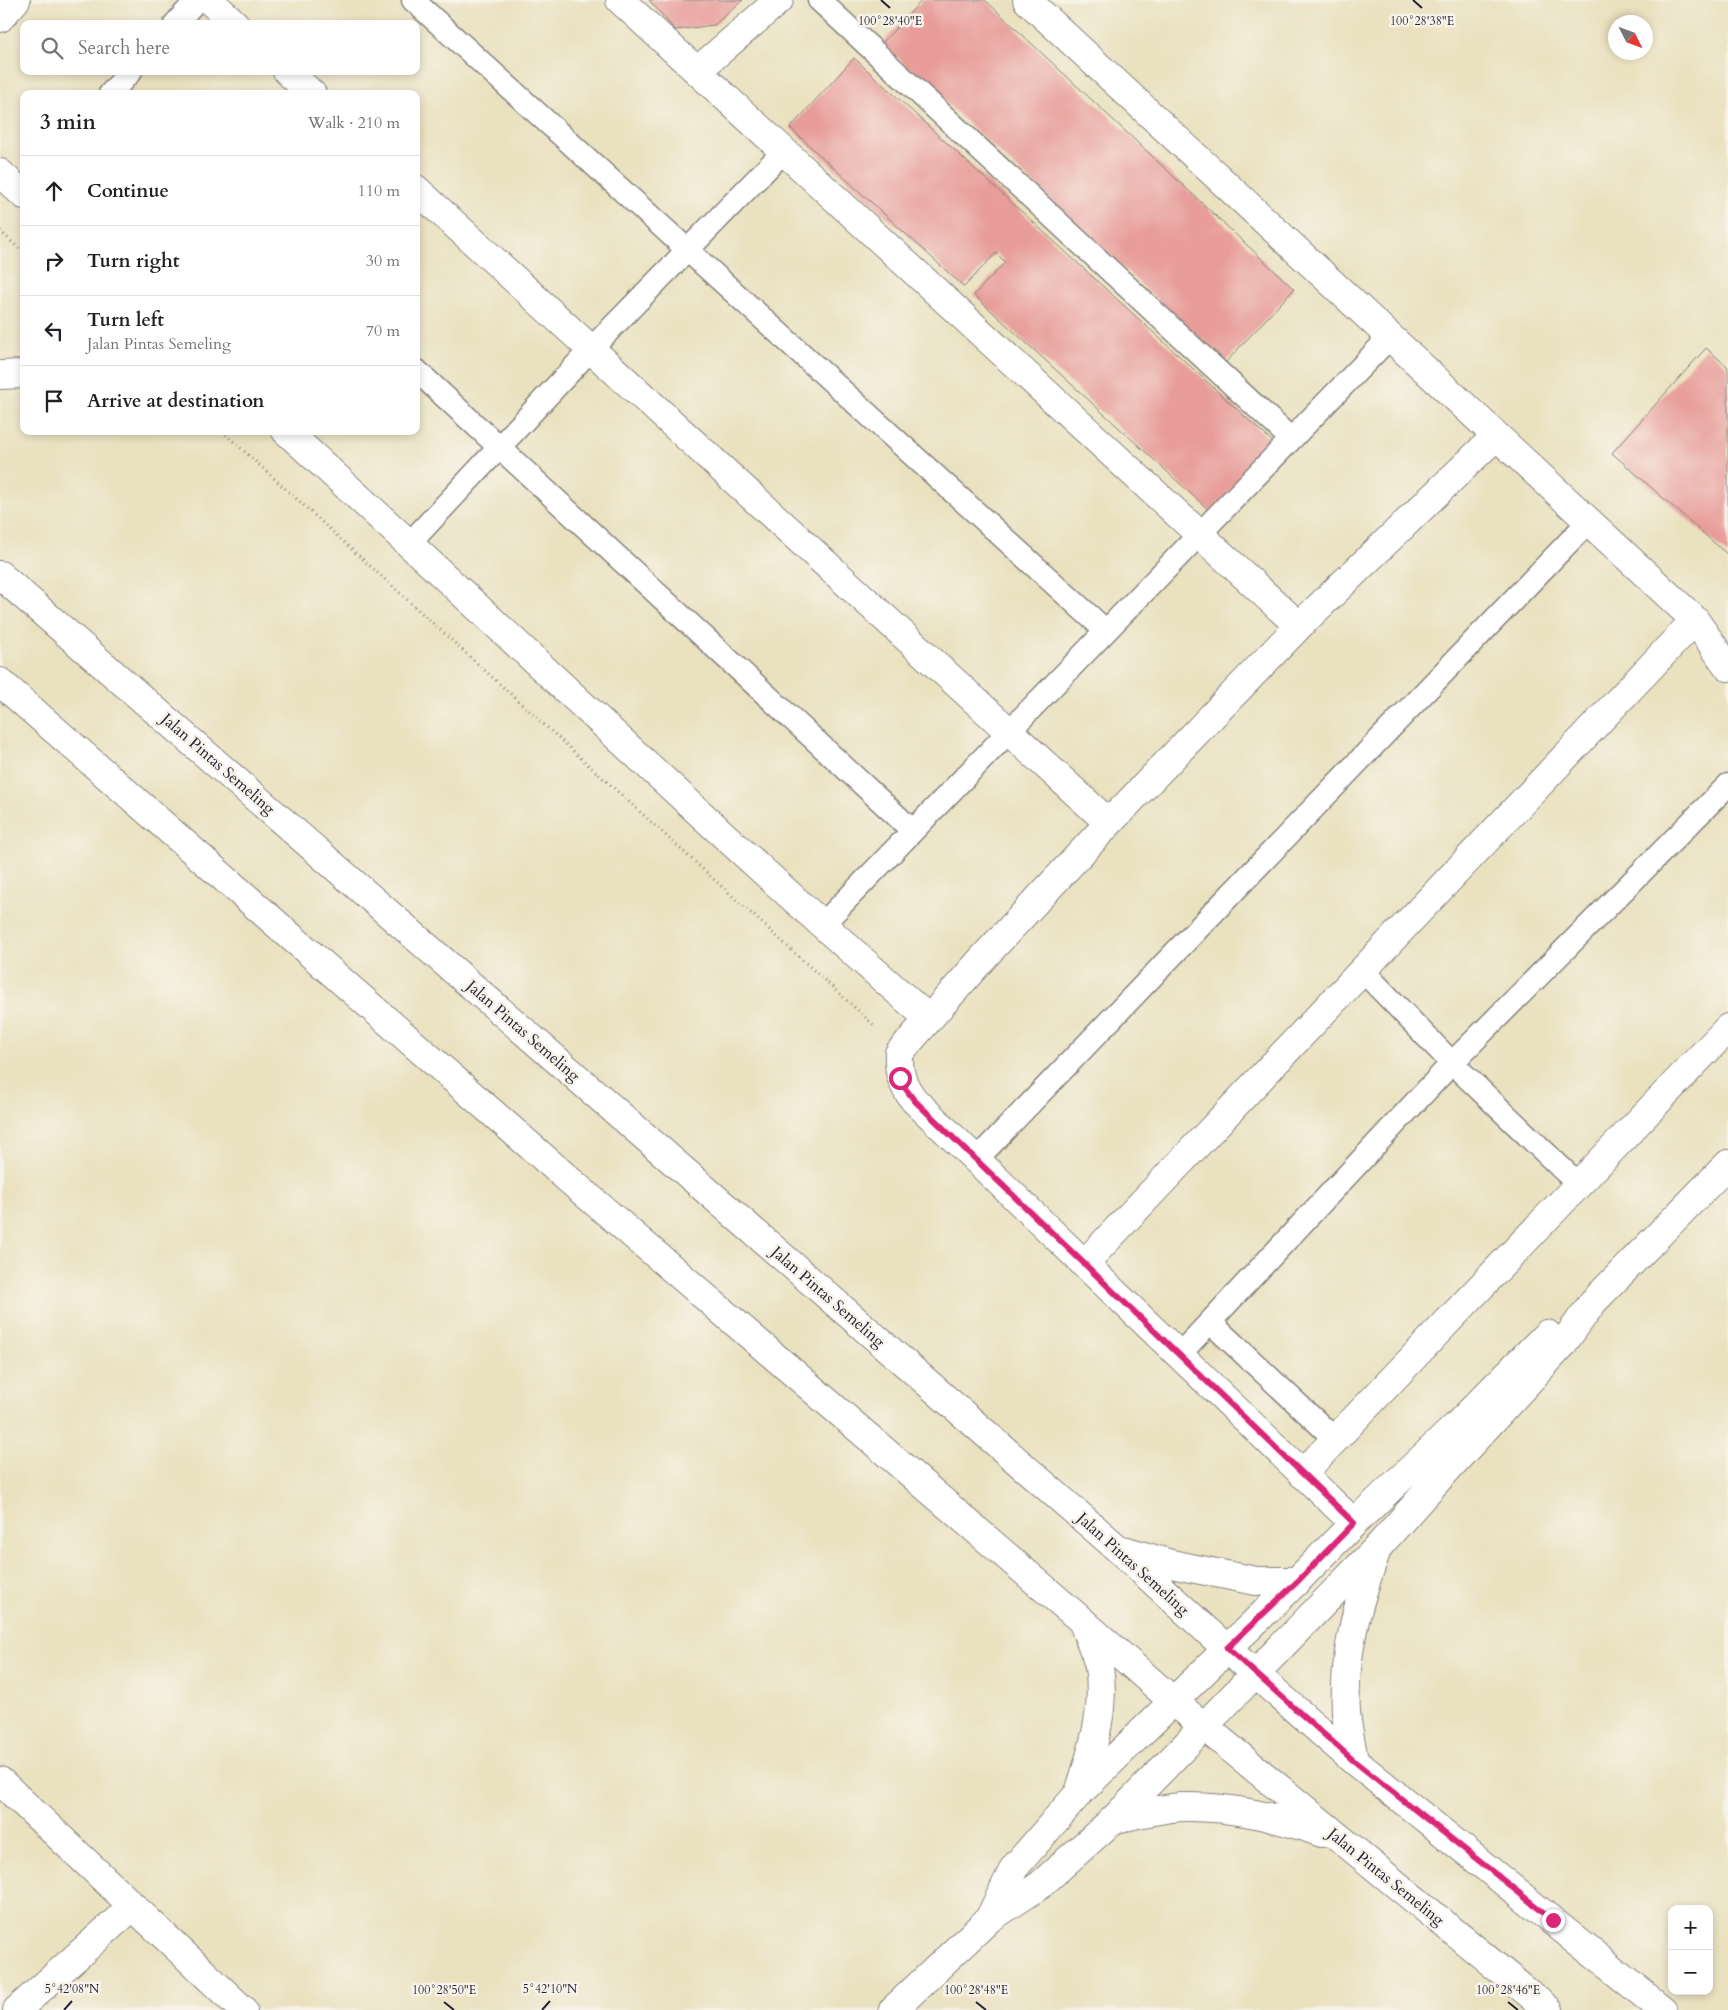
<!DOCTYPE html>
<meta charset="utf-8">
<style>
:root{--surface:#fff;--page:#f6f6f6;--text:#202124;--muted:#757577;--line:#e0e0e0}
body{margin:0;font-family:Cardo,serif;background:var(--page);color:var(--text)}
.controls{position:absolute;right:15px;bottom:15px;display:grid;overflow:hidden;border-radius:10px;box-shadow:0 2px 8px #0003}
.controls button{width:45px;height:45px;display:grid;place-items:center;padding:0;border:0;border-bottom:1px solid var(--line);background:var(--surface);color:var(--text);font:25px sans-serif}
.compass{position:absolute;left:1608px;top:15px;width:45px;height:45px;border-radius:50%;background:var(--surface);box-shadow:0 2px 8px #0003;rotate:132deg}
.stop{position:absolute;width:15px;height:15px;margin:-11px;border:4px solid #db2777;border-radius:50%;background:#fff}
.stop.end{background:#db2777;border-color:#fff;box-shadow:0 1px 5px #0008}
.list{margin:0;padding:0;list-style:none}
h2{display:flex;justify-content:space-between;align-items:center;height:65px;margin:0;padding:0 20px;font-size:21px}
h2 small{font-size:16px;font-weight:400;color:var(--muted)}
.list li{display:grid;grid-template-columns:32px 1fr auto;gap:15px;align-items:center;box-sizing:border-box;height:70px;padding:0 20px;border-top:1px solid var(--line)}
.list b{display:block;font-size:19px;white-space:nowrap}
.list p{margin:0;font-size:16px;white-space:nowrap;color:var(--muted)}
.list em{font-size:16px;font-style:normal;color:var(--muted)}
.icon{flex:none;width:28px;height:28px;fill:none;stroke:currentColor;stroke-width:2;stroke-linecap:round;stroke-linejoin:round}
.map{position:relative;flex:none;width:1728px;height:2010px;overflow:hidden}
.search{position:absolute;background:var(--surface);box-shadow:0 2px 8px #0003;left:20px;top:20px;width:400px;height:55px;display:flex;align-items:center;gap:12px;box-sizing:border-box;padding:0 18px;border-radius:10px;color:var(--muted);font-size:19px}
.panel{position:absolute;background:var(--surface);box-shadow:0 2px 8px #0003;left:20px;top:90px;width:400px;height:345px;border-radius:10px}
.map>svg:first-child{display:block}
</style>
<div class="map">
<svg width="1728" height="2010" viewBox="0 0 1728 2010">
<rect width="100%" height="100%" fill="#f7f3e8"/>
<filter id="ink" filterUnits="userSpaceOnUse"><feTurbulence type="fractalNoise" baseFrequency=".02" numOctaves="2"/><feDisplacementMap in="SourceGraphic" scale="10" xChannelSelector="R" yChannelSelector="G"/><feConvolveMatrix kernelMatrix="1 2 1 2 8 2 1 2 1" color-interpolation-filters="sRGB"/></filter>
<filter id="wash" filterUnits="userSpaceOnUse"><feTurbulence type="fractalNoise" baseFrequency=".0096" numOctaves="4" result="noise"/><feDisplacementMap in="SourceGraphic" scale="20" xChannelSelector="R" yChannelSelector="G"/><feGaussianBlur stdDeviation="1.12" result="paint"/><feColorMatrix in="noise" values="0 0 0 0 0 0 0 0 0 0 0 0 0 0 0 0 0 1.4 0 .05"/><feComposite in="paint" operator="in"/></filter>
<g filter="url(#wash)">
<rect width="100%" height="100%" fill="#eae1bf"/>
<g id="blocks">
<!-- building -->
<path fill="#e89d9a" d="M649,0H743L714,25L675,30Z
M922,0H985L1294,289L1225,363L882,43Z
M854,58L1274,443L1211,512L974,295L1005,262L996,253L964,287L790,128Z
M1706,348L1728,367V555L1612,453Z"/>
</g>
</g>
<g filter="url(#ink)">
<use href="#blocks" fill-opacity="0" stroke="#86827d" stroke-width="1"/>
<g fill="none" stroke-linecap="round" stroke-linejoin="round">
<defs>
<path id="lane" d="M413,0L1106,631
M819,0L1291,439
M175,24L197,0
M110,94L131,71
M416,370L913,831
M410,543L591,349L784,151
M822,925L1390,337
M1363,971L1452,1063L1579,1185
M976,1160L1588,522
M1210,1322L1335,1439
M1179,1355L1452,1063L1728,785"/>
<path id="street" d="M209,0L235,24
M620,0L1299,626
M1027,0L1695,620L1728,667
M0,18L16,0
M287,71L312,94
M697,71L779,0
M0,173L24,195
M416,189L1109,823
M0,375L24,374
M286,431C501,626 710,828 929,1019
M1084,1264L1695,620
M1302,1474L1728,1028
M1354,1523L914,1100C902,1085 898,1072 899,1053L982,959L1109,823L1299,626L1496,436
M0,1781L243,2010
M990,1917L1014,1868L1079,1793L1297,1581L1354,1523L1456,1426L1547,1334
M17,2010L132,1907
M893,2010L989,1919L1039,1886L1114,1819L1378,1547L1433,1485L1562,1345L1593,1302L1728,1164"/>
<path id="secondary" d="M0,575L1117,1548L1227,1649L1354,1761L1663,2010
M0,682L568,1179L1081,1620L1173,1701L1549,2010
M1123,1550L1171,1564L1256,1581H1297
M1354,1761C1352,1745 1347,1728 1346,1712C1343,1653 1358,1601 1378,1547
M1079,1793C1092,1751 1106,1711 1099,1667C1096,1652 1088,1637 1083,1623
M1114,1819C1136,1815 1160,1808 1183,1807C1231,1806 1276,1817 1322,1833"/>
</defs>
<!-- lane casing -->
<use href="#lane" stroke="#86827d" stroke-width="25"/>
<!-- street casing -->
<use href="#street" stroke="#86827d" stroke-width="30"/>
<!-- secondary casing -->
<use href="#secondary" stroke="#86827d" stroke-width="30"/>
<!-- path -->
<path stroke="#86827d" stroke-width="3" stroke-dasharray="1 4" stroke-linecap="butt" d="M0,231L24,253
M222,431L876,1027"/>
<!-- lane -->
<use href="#lane" stroke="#fff" stroke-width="22"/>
<!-- street -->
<use href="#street" stroke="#fff" stroke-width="28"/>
<!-- secondary -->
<use href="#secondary" stroke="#fff" stroke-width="28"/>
</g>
</g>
<g fill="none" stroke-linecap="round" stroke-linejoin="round" filter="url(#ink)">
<!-- route -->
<path stroke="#db2777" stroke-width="6" d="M900,1078L905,1088L914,1100L1354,1523L1298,1581L1227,1648L1354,1761L1553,1920"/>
</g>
<!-- ticks -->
<path fill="none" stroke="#22223b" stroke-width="2" d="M881,0L890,8M1413,0L1422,8M444,2002L454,2010M976,2002L986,2010M1508,2002L1518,2010M64,2010L72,2001M542,2010L550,2001"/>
<g text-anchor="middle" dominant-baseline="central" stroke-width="5" stroke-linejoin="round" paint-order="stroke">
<!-- street labels -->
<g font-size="16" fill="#22223b" stroke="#f7f3e8">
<text transform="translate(218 764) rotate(41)">Jalan Pintas Semeling</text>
<text transform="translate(523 1031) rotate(41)">Jalan Pintas Semeling</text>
<text transform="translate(828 1297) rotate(41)">Jalan Pintas Semeling</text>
<text transform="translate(1133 1564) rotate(42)">Jalan Pintas Semeling</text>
<text transform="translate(1386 1877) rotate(39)">Jalan Pintas Semeling</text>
</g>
</g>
<g font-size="12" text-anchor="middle" fill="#22223b" stroke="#f7f3e8" stroke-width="5" stroke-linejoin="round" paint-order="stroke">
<text x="890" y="25">100°28'40"E</text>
<text x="1422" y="25">100°28'38"E</text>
<text x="72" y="1993">5°42'08"N</text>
<text x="550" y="1993">5°42'10"N</text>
<text x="444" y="1994">100°28'50"E</text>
<text x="976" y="1994">100°28'48"E</text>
<text x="1508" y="1994">100°28'46"E</text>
</g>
</svg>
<div class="controls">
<button>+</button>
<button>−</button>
</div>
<svg class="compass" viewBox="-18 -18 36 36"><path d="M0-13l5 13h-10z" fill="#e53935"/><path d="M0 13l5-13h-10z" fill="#757577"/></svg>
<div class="stop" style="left:900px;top:1078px"></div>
<div class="stop end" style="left:1553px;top:1920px"></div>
<div class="search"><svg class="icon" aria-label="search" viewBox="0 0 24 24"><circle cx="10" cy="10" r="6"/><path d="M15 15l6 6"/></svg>Search here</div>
<section class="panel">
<h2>3 min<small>Walk · 210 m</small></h2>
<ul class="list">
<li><svg class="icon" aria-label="ahead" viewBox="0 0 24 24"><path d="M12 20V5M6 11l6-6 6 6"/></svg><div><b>Continue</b></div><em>110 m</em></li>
<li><svg class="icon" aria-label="right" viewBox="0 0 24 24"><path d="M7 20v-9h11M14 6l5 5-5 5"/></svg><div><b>Turn right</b></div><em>30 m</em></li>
<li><svg class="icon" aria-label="left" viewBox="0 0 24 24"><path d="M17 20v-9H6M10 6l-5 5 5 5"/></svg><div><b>Turn left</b><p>Jalan Pintas Semeling</p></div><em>70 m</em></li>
<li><svg class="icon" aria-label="arrive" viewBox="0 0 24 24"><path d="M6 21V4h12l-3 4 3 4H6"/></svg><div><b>Arrive at destination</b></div></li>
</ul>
</section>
</div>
